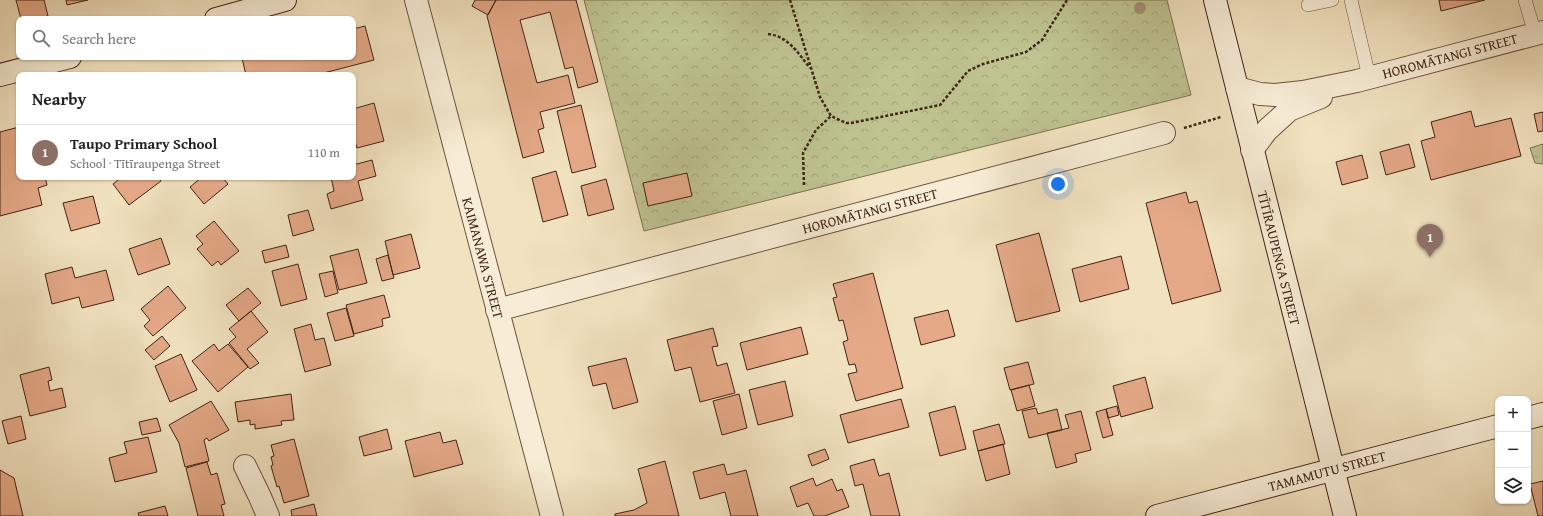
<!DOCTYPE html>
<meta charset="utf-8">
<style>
:root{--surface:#fff;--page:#f2f2f2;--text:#222;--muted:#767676;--line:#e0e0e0;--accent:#111827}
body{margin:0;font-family:"Gentium Book Plus",serif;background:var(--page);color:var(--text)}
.controls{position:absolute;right:12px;bottom:12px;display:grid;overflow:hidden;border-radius:8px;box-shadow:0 1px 3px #0004}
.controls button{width:36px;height:36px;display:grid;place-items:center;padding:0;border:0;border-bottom:1px solid var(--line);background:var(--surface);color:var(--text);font:20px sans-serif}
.you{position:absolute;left:1058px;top:184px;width:14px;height:14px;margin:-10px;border:3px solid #fff;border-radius:50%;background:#1a73e8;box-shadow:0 0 0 6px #1a73e833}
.badge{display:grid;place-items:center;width:26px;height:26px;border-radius:50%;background:var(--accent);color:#fff;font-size:13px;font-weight:700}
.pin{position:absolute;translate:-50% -33px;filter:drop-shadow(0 1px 2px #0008)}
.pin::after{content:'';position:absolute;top:21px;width:14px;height:12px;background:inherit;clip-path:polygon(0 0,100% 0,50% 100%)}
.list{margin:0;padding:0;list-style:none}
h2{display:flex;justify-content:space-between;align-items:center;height:52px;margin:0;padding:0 16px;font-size:17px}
h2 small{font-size:13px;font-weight:400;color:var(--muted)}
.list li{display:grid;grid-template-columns:26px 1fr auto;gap:12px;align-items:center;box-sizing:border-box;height:56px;padding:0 16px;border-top:1px solid var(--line)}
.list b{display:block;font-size:15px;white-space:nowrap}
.list p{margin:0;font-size:13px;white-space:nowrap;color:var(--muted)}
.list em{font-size:13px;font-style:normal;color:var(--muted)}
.icon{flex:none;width:22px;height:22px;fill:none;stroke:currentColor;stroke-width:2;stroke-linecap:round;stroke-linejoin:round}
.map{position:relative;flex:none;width:1543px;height:516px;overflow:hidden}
.search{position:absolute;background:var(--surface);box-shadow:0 1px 3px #0004;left:16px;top:16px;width:340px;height:44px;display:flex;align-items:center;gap:10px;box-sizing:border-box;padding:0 14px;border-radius:8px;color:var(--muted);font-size:15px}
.panel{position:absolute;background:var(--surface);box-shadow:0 1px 3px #0004;left:16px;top:72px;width:340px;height:108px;border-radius:8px}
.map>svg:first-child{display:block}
</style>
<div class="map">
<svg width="1543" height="516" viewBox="0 0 1543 516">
<defs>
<pattern id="park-crowns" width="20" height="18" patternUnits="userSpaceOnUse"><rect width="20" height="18" fill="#bec390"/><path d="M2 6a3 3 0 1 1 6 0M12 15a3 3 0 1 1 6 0" fill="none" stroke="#a4a77b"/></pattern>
</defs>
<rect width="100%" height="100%" fill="#f2e3c0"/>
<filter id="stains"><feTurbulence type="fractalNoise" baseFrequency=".005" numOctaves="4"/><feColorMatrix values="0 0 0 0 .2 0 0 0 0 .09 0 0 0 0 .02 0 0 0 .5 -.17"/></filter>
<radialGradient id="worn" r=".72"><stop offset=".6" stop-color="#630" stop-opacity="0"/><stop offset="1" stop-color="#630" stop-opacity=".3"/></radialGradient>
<!-- park -->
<path fill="url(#park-crowns)" stroke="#807353" d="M584,0H1167L1191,95L644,231Z
M1543,144V164L1535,163L1530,148Z"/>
<!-- building -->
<path fill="#e5a987" stroke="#412316" d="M16,0H44L48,16L35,19H21Z
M66,0H88L67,5Z
M475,0H496L488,15L472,6Z
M496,0H576L598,82L578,88L573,67L565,69L550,12L520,20L537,83L568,75L575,103L540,112L544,128L538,130L544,152L523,158L487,16Z
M1439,0H1485L1441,11Z
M365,26L374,60L316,75H246L242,58L246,57H353V29Z
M374,103L384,141L357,148L353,134V109Z
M581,105L596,167L572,173L557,111Z
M1471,111L1475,127L1511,118L1521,156L1431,180L1421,141L1435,137L1431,122Z
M1543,112V131L1538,132L1534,114Z
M19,127V177H45L47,185L38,188L42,205L0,216V132Z
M1409,144L1415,167L1386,175L1380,152Z
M1362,155L1368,178L1342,185L1336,162Z
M372,160L376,176L358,181L363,200L331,209L327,194L334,191L331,177H353V165Z
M556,171L568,215L543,222L532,178Z
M687,173L692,196L648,206L643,183Z
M122,177H158L161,181L129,205L113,184Z
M202,177H222L228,184L204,204L190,187Z
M606,179L614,209L588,216L581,186Z
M1186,192L1189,203L1197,201L1221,291L1172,304L1146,203Z
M93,196L100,223L71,231L63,203Z
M308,210L314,230L293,236L288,215Z
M214,221L239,251L221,265L218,261L212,266L197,249L203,244L196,236Z
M1039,233L1060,311L1016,322L996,245Z
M411,234L420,268L393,275L385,241Z
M161,238L170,264L138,275L129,249Z
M286,245L289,257L265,263L262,251Z
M358,249L367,283L339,290L330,256Z
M388,255L394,278L382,281L376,259Z
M1121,256L1129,289L1080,302L1072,269Z
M298,264L307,299L281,306L272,271Z
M72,267L75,278L106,270L114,300L82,308L79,297L52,304L45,274Z
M333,271L338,293L325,297L319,274Z
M873,273L903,388L856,401L848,374L857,372L855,364L849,365L843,342L848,340L843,320L839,321L833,298L837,297L833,284Z
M168,286L186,308L153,336L144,326L150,320L141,309Z
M248,288L261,303L239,321L226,305Z
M384,295L390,317L382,319L383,326L354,334L346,305Z
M346,308L354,336L335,341L327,313Z
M948,310L955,336L921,345L914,318Z
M251,311L268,332L247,349L259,363L250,369L229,343L236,337L229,329Z
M311,324L315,340L324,338L331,365L305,372L294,329Z
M801,327L808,354L747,370L740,343Z
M713,328L718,346L712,347L717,366L727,363L735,393L700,402L691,367L675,371L667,340Z
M162,336L170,346L154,360L145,350Z
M214,344L219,351L228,344L248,367L218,392L192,361Z
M181,354L197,390L170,402L155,366Z
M626,358L638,402L613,409L606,383L593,386L588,367Z
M1028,362L1034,384L1010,390L1004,368Z
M49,367L52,380L48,381L50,391L62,388L66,407L30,416L20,375Z
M1145,377L1153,408L1121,417L1113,386Z
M785,381L793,416L758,425L749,390Z
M1029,385L1035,406L1017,411L1011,390Z
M291,394L294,420L281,421L282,425L255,429V424L250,425V420L238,422L235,402Z
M739,394L747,428L722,435L713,401Z
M901,399L909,427L848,443L840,415Z
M211,401L229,430L209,441L207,438L204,440L209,461L185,467L179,443L169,425Z
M955,406L966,449L940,456L929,413Z
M1117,406L1119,415L1108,418L1106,409Z
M1036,408L1038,414L1057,409L1062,430L1029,438L1022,411Z
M1106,409L1113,435L1103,438L1096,412Z
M1081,411L1091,450L1075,454L1077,462L1056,468L1047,433L1069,428L1065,415Z
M21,416L26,439L8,444L2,421Z
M157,418L161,431L142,435L139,422Z
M999,424L1005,444L978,451L973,431Z
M387,429L392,449L364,456L359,437Z
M440,432L443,443L456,440L463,464L414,477L405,441Z
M148,437L157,472L115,482L109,458L127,453L124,442Z
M294,439L309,496L284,503L279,486L277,487L271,466L273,465L271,457L274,456L271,445Z
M1003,444L1010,474L986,481L978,451Z
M825,449L829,459L812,466L808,455Z
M874,459L879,476L889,473L900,516H871L863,484L855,486L850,466Z
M665,461L679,516H615V514L634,510L647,503L638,469Z
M207,462L211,475L217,473L225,504L221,505L224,516H198L186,468Z
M724,464L727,475L746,470L758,516H731L725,492L700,499L693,472Z
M0,470L14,478L23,516H0Z
M813,478L816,486L832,479L837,491L842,489L849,507L825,516H814L808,503L797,507L790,487Z
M1543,481V516H1538L1530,484Z
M314,504L317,516H292L291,510Z
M165,506L168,516H139L138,513Z"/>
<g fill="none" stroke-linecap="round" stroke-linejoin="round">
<defs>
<path id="lane" d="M1351,0L1369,77
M1525,0L1535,34
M1308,5L1332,0"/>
<path id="street" d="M416,0L552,516
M1237,88L1260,94L1275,95L1303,92L1357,81L1543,32
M1252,150L1267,130L1289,110L1321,97
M497,310L1164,133
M245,466L260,497L268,516"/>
<path id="secondary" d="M1215,0L1345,516
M216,19L285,0
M0,75L70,57
M1528,418L1543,414
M1157,516L1498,426"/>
</defs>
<!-- lane casing -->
<use href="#lane" stroke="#6d5340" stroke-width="14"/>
<!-- street casing -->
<use href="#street" stroke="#6d5340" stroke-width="24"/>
<!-- secondary casing -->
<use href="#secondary" stroke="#412316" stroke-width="24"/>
<!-- path -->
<path stroke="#412316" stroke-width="2.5" stroke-dasharray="3 2" stroke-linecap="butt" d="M790,0L820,97L831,116L846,123H851L940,105L968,71L983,64L1026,52L1042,40L1067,0
M768,34C788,36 798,53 810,68
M1184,128L1221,117
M804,185L803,153L816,130L831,116"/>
<!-- lane -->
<use href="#lane" stroke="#f7edd6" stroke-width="13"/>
<!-- street -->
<use href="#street" stroke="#f7edd6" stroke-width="22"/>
<!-- secondary -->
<use href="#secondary" stroke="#f7edd6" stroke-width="22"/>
</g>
<!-- trees -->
<circle fill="#a28f73" cx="1140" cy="8" r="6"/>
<g text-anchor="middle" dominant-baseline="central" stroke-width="4" stroke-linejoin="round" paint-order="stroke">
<!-- street labels -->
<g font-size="14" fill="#412316" stroke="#f7edd6">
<text transform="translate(1450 56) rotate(-15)">HOROMĀTANGI STREET</text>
<text transform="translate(870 211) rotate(-15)">HOROMĀTANGI STREET</text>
<text transform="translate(483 258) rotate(75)">KAIMANAWA STREET</text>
<text transform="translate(1279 258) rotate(76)">TĪTĪRAUPENGA STREET</text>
<text transform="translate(1327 471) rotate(-15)">TAMAMUTU STREET</text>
</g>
</g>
<rect width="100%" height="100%" filter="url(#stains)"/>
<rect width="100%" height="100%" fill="url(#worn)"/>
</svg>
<div class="controls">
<button>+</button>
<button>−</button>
<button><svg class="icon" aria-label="layers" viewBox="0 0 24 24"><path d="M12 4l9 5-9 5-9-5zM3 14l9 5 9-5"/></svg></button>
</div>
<div class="you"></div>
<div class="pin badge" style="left:1430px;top:257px;background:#8d6e63">1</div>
<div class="search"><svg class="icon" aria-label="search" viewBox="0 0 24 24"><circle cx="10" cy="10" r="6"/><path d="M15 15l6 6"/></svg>Search here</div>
<section class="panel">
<h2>Nearby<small></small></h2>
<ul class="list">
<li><span class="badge" style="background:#8d6e63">1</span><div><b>Taupo Primary School</b><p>School · Tītīraupenga Street</p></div><em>110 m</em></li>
</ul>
</section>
</div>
